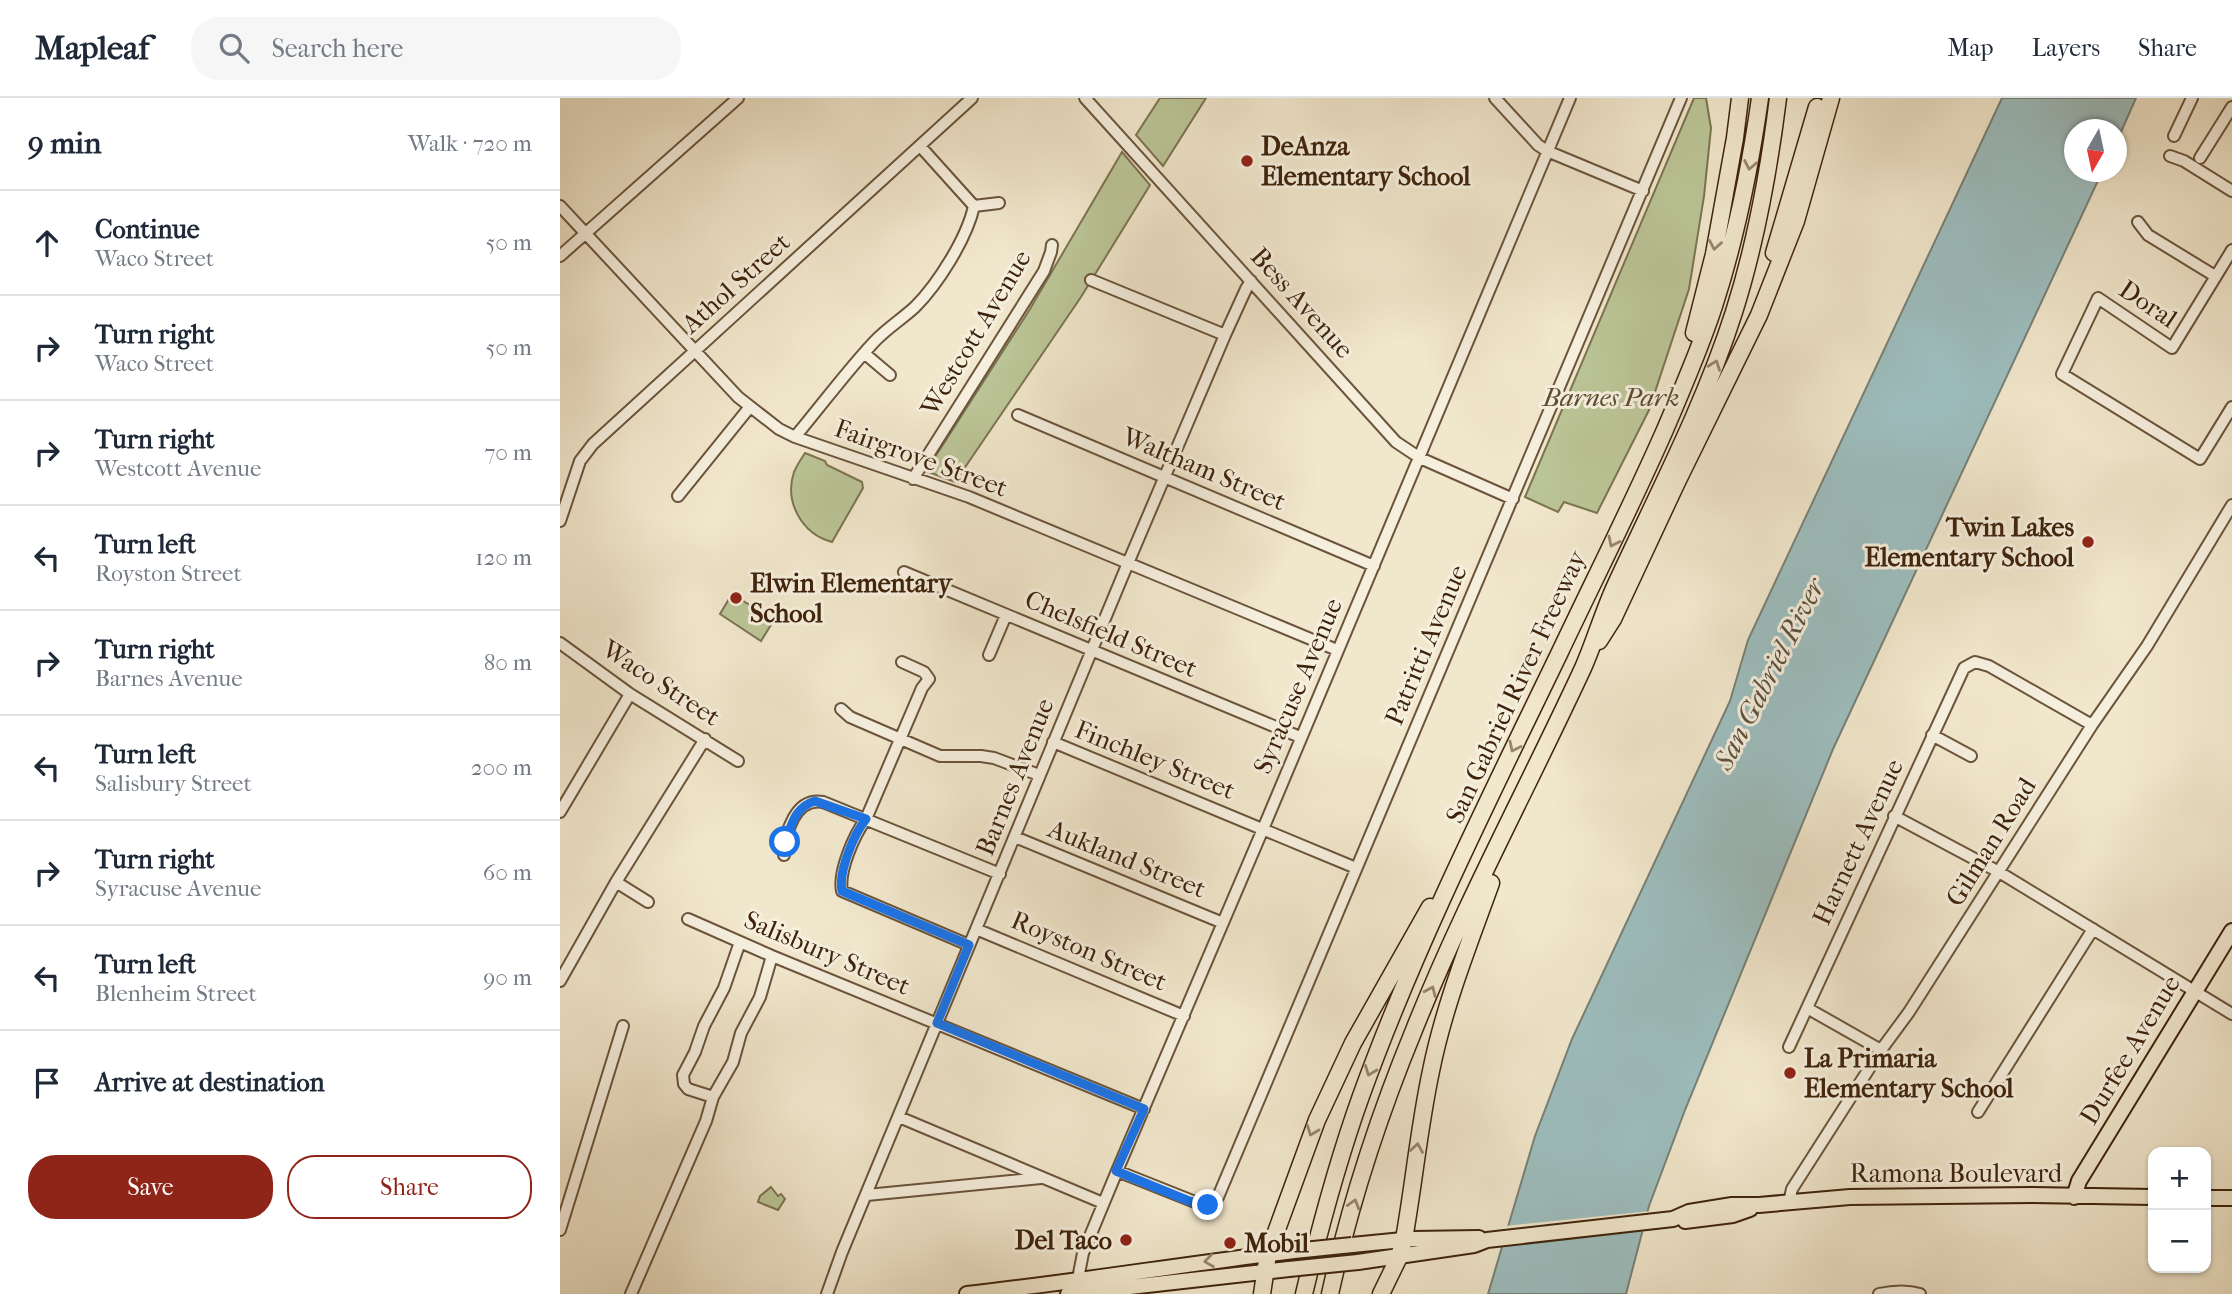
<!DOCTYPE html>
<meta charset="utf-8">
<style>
:root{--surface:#fff;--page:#f6f6f7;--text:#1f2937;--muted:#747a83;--line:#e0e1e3;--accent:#8f2418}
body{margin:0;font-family:"IM FELL French Canon",serif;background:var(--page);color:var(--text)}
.controls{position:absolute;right:21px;bottom:21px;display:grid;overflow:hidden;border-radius:14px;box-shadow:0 2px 5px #0004}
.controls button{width:63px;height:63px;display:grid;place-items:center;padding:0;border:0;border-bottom:2px solid var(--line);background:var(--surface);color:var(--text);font:35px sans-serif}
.compass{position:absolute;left:1504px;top:21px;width:63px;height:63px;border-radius:50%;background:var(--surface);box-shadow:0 2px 5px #0004;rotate:189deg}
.stop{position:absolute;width:21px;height:21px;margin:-16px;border:5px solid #1a73e8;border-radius:50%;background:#fff}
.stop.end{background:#1a73e8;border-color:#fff;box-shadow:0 2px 7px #0008}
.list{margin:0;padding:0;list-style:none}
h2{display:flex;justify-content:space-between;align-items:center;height:91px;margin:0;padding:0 28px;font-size:30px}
h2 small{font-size:23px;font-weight:400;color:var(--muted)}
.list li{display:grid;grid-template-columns:46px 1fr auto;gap:21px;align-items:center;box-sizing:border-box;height:105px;padding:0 28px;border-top:2px solid var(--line)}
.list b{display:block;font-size:26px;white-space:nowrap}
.list p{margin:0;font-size:23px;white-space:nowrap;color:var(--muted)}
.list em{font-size:23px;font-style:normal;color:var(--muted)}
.actions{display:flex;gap:14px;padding:21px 28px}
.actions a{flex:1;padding:16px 0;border:2px solid var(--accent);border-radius:28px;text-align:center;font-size:24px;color:var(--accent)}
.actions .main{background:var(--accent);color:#fff}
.icon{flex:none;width:38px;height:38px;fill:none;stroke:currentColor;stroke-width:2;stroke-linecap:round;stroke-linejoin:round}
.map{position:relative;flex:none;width:1672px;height:1196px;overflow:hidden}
header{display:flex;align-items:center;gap:42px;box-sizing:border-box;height:98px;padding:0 35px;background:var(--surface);border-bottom:2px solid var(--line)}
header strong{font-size:33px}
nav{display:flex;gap:38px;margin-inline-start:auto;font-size:24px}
.search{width:490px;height:63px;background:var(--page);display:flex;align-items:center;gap:18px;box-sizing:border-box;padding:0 24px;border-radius:28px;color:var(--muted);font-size:26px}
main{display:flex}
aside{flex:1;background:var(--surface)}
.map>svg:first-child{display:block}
</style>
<header>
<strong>Mapleaf</strong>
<div class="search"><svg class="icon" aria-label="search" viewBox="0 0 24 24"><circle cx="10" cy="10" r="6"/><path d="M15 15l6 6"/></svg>Search here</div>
<nav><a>Map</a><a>Layers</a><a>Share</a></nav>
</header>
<main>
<aside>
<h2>9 min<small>Walk · 720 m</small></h2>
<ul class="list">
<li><svg class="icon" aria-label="ahead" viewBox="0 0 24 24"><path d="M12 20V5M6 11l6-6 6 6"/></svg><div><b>Continue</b><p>Waco Street</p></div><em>50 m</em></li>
<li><svg class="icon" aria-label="right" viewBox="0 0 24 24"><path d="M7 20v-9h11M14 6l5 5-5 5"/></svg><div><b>Turn right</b><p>Waco Street</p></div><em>50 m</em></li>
<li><svg class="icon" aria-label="right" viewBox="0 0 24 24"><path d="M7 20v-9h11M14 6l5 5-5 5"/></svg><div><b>Turn right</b><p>Westcott Avenue</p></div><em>70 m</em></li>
<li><svg class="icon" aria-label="left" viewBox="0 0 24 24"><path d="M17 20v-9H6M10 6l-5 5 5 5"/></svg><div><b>Turn left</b><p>Royston Street</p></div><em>120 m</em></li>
<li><svg class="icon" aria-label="right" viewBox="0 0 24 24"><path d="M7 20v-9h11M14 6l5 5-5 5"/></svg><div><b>Turn right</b><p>Barnes Avenue</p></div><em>80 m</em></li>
<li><svg class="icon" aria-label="left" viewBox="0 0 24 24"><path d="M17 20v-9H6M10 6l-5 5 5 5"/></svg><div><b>Turn left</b><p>Salisbury Street</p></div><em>200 m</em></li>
<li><svg class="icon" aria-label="right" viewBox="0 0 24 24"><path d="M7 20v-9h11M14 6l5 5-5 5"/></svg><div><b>Turn right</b><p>Syracuse Avenue</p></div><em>60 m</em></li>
<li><svg class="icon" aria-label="left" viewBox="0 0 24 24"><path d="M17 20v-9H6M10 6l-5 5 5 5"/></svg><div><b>Turn left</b><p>Blenheim Street</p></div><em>90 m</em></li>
<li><svg class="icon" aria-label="arrive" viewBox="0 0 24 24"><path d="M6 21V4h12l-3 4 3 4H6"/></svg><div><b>Arrive at destination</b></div></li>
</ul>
<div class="actions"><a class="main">Save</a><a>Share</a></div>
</aside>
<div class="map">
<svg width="1672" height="1196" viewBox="0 0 1672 1196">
<rect width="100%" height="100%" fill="#f1e7cc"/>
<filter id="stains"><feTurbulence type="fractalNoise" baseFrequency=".00286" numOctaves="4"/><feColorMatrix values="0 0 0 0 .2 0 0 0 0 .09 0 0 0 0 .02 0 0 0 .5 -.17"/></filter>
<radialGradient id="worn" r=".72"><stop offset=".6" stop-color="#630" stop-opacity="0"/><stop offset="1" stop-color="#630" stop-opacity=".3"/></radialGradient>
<!-- green -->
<path fill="#bbc597" stroke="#7c7451" stroke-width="2" d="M600,0H646L603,68L576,37Z
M1134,0H1146L1151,30L1144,98L1129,191L1089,312L1037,415L1004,404L998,414L965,399Z
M562,54L590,87L521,199L395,384L366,373L470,211Z
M245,355L265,363L267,367L302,384L303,390L272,444C242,436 224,404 234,374C237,367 241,361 245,355Z
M172,496L214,522L201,543L160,516Z
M211,1089L218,1098L221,1096L225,1101L218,1112L198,1104L200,1098Z"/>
<!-- water -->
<path fill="#9dbebf" stroke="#778077" stroke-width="2" d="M1442,0H1576L1557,43L1556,32H1514V74H1542L1273,651L1125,1012L1089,1108L1066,1196H928L975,1038L1012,941L1170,603L1188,542Z"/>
<!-- pier -->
<path fill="#f1e7cc" d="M1091,1113L1086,1133L938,1149L945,1128Z"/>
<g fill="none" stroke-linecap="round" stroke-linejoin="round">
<defs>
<path id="minor" d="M525,0L836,344L860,360L953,401
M935,0L978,47L987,53L1083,93
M1614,38L1632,0
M360,48L414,108
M1610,58L1624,63L1672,93
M1640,60L1672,9
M0,108L178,299L219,331L235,339L409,399L777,552
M1578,124L1588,137L1655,178
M1672,152L1612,250L1538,200L1502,276L1640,361L1672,309
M0,158L178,0
M531,182L665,237
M304,255L330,277
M458,317L814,468
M235,339C261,308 286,274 314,244C326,231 342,221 355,209C378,186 407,140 414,108L439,105
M353,381L484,173L491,154L492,147
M118,398L189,310
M0,423L20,363L33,346L412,0
M344,474L740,639
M0,545L70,596L178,663
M429,557L446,517
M342,564L364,574L369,581L362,590L306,721C294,737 278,774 282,793L409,847
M281,611L290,619L380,658H421L434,660L479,677
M1372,637L1411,658
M493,644L796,770
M0,714L70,596
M1334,718L1439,774L1672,916
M455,739L663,825
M224,757C225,735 235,699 263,704L440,776
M56,784L88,804
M128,821L212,858L584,1011
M416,831L624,918
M0,883L56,784L145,641
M1247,910L1321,952
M1229,949L1404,570L1415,564L1429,568L1532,627
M153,999L128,991L124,986L123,977L135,954L144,928L164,890L180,844
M1418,1014L1533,831
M339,1019L543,1105
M557,1073L640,1106C648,1107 653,1106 658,1099L1121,0
M307,1097L481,1080
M1229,1104L1232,1091L1321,952L1349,914L1532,627L1587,548L1672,407
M0,1132L63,928
M517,1186L523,1155L557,1073L703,731L1010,0
M71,1196L146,1023L153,999L173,964L181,935L200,899L212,858
M267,1196L282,1154L568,465L665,237L686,191L691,183
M1319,1196C1334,1193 1346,1192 1360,1196"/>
<path id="major" d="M1514,1099L1519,1083L1672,833
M1646,1100H1672
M1125,1123L1173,1117L1190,1111
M792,1147L853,1141L919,1140
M798,1164L914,1147L927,1142L1113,1121L1129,1114L1172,1107H1199L1290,1099L1471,1097L1593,1099
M407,1196C516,1184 625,1166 734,1153
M508,1196L729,1171"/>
<path id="highway" d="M1214,155L1257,9
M1134,235L1154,156L1175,40L1180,0
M1039,543L1053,521L1117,384L1199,217L1236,123L1271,0
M702,1196L708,1156L757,1022L793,945L870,809
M744,1196C760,1129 778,1062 801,998C856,846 929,701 999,556C1034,482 1071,409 1104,334C1122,292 1140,251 1154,208C1176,140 1190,71 1200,0
M770,1196C790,1106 819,1017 854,932C903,809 967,691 1023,570C1035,543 1043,514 1056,486C1097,397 1144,308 1174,214C1196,145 1209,72 1218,0
M821,1196L839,1159L844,1141C854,1085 859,1029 871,973C884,908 909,846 931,785"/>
</defs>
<!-- minor casing -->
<use href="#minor" stroke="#6b543b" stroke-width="14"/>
<!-- major casing -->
<use href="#major" stroke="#3e230b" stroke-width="18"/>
<!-- highway casing -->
<use href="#highway" stroke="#3e230b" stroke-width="19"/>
<!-- minor -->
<use href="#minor" stroke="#f6efde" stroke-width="10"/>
<!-- major -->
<use href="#major" stroke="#f1e7cc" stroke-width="14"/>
<!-- highway -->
<use href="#highway" stroke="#f1e7cc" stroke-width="16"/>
<defs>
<path id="major-bridge" d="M734,1153L792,1147
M729,1171L798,1164"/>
</defs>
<!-- major-bridge casing -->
<use href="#major-bridge" stroke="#3e230b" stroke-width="18" stroke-linecap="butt"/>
<!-- major-bridge -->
<use href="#major-bridge" stroke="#f1e7cc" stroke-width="14"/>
</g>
<!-- one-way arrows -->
<defs><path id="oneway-chevron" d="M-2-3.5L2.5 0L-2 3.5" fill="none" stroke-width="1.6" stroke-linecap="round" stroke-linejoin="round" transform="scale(1.75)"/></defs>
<g stroke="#98856c">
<use href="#oneway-chevron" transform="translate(1190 67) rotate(101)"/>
<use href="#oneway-chevron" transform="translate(1155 147) rotate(100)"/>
<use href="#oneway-chevron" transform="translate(1155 267) rotate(-70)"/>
<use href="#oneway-chevron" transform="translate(1053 444) rotate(116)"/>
<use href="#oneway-chevron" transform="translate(954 649) rotate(116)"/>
<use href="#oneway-chevron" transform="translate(871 893) rotate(-66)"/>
<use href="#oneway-chevron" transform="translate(810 973) rotate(111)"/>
<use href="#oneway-chevron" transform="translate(752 1033) rotate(111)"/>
<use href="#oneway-chevron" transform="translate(857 1050) rotate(-81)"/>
<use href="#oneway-chevron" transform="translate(794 1106) rotate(-73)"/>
<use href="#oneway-chevron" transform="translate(649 1163) rotate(172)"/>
</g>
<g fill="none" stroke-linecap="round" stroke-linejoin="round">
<!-- route -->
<path stroke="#1a73e8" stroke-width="9" d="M225,744C232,726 235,709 255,703L306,721C294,736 278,774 282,793L409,847L377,925L584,1011L556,1073L629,1103L648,1107"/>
</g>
<!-- markers -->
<g fill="#8f2418" stroke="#f6efde" stroke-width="2.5">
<circle cx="687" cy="63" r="7"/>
<circle cx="1528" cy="444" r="7"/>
<circle cx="176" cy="500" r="7"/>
<circle cx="1230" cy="975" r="7"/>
<circle cx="566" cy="1142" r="7"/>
<circle cx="670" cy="1145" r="7"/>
</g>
<g text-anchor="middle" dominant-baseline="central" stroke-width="6" stroke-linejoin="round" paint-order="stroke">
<!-- poi labels -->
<g font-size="26" font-weight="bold" fill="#3e230b" stroke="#f6efde" text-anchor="start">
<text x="701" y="48">DeAnza<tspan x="701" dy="30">Elementary School</tspan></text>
<text x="1514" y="429" text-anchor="end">Twin Lakes<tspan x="1514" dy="30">Elementary School</tspan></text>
<text x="190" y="485">Elwin Elementary<tspan x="190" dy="30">School</tspan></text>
<text x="1244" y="960">La Primaria<tspan x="1244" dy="30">Elementary School</tspan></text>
<text x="552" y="1142" text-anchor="end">Del Taco</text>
<text x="684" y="1145">Mobil</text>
</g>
<!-- street labels -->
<g font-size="26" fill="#3e230b" stroke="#f6efde">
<text transform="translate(176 185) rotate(-42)">Athol Street</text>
<text transform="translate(742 205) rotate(48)">Bess Avenue</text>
<text transform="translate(1588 206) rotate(34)">Doral</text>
<text transform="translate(416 235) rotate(-59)">Westcott Avenue</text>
<text transform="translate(361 360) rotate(20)">Fairgrove Street</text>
<text transform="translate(644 371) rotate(23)">Waltham Street</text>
<text transform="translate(551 536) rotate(23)">Chelsfield Street</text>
<text transform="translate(866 547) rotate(-67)">Patritti Avenue</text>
<text transform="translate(101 585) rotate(33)">Waco Street</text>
<text transform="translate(738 588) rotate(-67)">Syracuse Avenue</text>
<text transform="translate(956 589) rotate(-65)">San Gabriel River Freeway</text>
<text transform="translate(595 662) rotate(22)">Finchley Street</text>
<text transform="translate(455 679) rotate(-68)">Barnes Avenue</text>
<text transform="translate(1298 744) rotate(-65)">Harnett Avenue</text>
<text transform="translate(1431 744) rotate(-58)">Gilman Road</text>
<text transform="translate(567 761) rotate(22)">Aukland Street</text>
<text transform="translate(529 853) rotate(23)">Royston Street</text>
<text transform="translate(267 855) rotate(23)">Salisbury Street</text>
<text transform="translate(1570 952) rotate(-59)">Durfee Avenue</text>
<text x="1396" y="1075">Ramona Boulevard</text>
</g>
<!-- park labels -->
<g font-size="26" font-style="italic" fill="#5d4c2e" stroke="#f6efde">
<text x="1051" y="299">Barnes Park</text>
</g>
<!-- water labels -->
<g font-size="28" font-style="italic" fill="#5a5241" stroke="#f6efde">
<text transform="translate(1209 576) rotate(-63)">San Gabriel River</text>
</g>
</g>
<rect width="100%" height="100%" filter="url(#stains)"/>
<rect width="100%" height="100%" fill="url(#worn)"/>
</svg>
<div class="controls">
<button>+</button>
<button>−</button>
</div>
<svg class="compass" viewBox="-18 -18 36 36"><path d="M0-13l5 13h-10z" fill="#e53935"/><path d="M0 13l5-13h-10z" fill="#747a83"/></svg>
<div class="stop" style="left:225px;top:744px"></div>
<div class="stop end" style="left:648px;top:1107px"></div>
</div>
</main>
